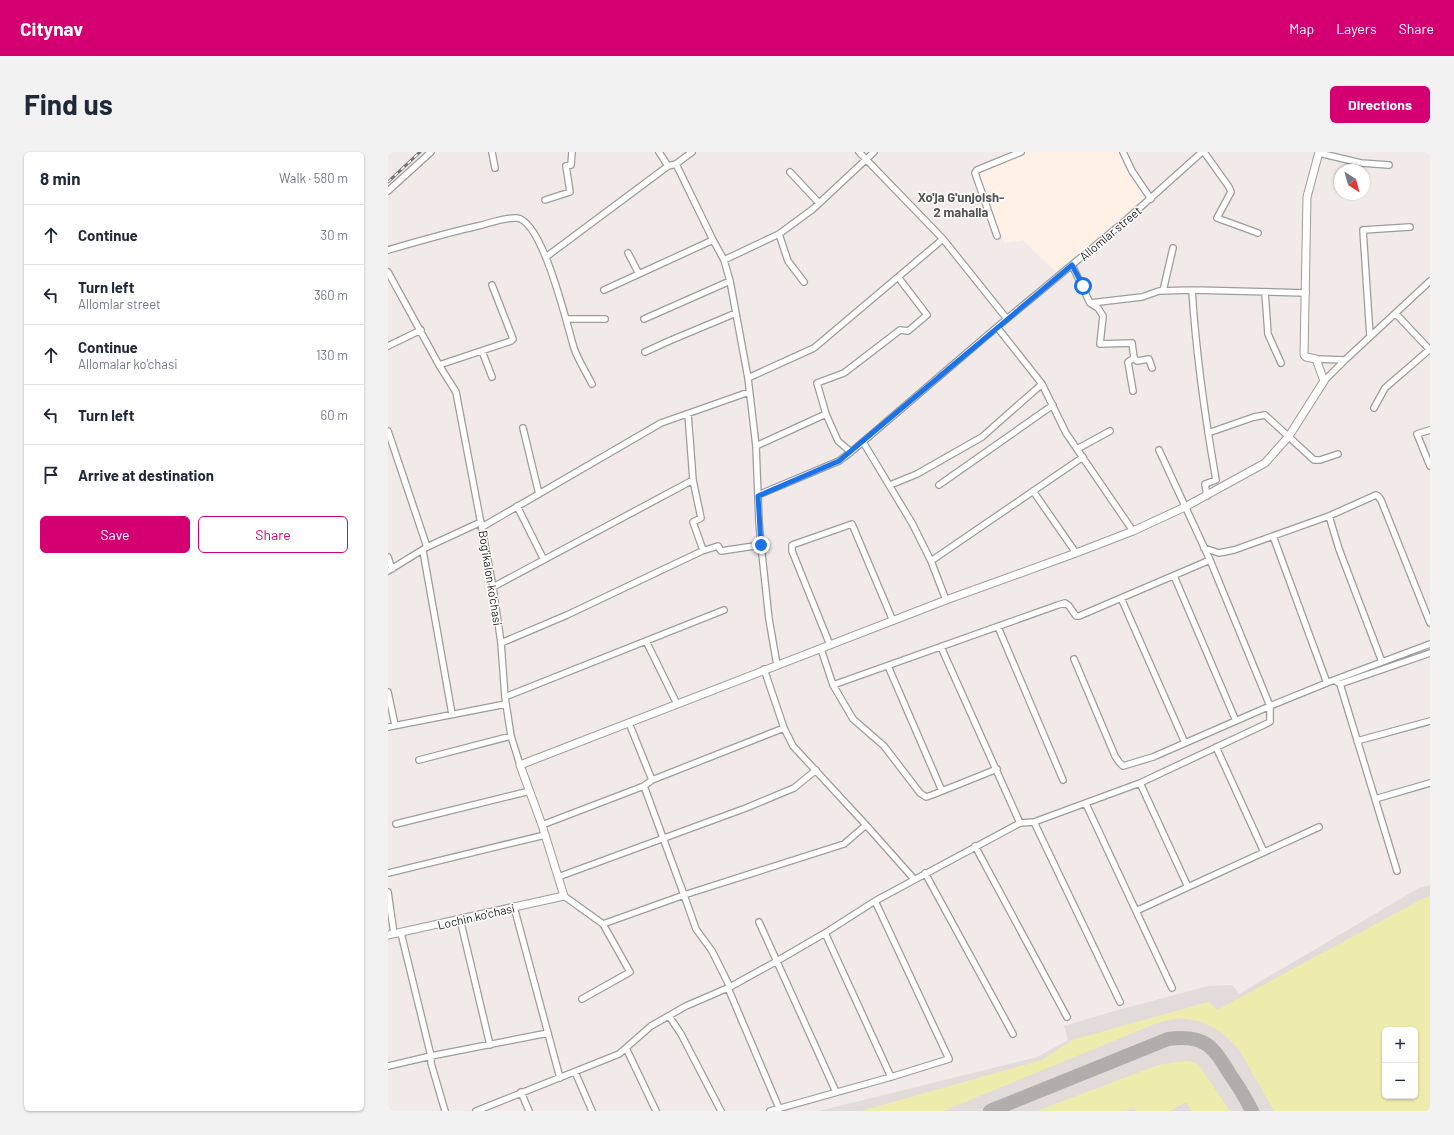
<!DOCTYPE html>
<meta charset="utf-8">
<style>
:root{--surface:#fff;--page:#f2f2f3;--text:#1f2937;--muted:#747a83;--line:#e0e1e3;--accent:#d40071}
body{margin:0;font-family:Barlow,sans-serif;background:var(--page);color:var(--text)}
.controls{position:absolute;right:12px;bottom:12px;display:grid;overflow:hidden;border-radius:6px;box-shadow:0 1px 3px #0004}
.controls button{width:36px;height:36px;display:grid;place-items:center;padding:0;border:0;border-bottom:1px solid var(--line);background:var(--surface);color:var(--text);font:20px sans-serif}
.compass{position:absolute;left:946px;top:12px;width:36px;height:36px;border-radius:50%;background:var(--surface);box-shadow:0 1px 3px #0004;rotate:144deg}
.stop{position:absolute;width:12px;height:12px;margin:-9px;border:3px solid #1a73e8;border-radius:50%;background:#fff}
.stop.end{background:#1a73e8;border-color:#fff;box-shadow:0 1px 4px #0008}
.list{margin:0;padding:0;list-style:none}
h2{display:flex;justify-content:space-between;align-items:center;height:52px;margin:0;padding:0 16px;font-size:17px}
h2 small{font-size:13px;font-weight:400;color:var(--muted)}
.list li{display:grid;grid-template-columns:26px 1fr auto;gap:12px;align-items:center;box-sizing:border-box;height:60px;padding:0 16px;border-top:1px solid var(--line)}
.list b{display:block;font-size:15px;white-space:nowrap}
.list p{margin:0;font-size:13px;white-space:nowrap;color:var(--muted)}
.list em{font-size:13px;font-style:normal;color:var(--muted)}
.actions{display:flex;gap:8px;padding:12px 16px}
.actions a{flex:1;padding:9px 0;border:1px solid var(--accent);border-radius:6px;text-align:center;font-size:14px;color:var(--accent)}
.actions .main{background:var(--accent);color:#fff}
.icon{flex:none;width:22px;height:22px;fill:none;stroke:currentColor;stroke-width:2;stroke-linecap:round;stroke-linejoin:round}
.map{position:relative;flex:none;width:1042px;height:959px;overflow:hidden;border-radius:6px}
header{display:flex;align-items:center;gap:24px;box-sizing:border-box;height:56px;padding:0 20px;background:var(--accent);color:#fff}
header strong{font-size:19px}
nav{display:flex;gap:22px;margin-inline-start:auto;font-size:14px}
.intro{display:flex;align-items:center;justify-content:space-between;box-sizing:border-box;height:96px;padding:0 24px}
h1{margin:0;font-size:28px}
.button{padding:10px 18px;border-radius:6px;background:var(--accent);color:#fff;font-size:14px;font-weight:700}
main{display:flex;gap:24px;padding:0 24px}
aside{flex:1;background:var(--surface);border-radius:6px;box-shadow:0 1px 3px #0004}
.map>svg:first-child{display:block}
</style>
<header>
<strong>Citynav</strong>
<nav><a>Map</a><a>Layers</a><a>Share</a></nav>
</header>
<div class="intro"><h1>Find us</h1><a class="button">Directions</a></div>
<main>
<aside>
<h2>8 min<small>Walk · 580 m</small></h2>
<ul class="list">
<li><svg class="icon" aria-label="ahead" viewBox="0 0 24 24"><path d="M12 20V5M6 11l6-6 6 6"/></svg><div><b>Continue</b></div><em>30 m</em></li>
<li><svg class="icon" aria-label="left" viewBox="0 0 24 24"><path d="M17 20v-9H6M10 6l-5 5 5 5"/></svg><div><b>Turn left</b><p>Allomlar street</p></div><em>360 m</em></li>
<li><svg class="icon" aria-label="ahead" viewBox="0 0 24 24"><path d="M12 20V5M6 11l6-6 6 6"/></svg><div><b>Continue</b><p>Allomalar ko'chasi</p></div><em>130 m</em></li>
<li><svg class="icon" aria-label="left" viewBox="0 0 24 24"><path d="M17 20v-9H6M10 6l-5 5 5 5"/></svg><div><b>Turn left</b></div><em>60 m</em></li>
<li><svg class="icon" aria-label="arrive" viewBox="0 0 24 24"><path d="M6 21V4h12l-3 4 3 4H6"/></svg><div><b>Arrive at destination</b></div></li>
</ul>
<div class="actions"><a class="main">Save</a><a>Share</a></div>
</aside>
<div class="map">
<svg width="1042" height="959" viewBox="0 0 1042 959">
<rect width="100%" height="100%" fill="#f2eae9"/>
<!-- education -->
<path fill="#fff1e5" d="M632,0H733L752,38L758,44L696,98L667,119L635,88L617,91L610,79L590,20L604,15Z"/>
<!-- airport -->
<path fill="#e1dbda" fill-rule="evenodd" d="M1042,733V959H431L649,905L680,888L676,874L723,860L820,834L844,833L851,842L1031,736ZM997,878H1027V944H997Z"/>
<!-- grass -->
<path fill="#eeecad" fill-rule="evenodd" d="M1042,744V959H886L850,896L833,880L814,870L791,866L769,871L555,959H473L654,908L684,888L820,850L829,858L1036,746ZM997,878H1027V944H997Z
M800,909L810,912L842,959H804L798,950L782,959H749L745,955L738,959H649L770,913L788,910Z"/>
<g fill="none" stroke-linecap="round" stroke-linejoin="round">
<!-- taxiway -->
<path stroke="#b1adac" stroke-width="14" d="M602,959L780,887C817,882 825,894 843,924C851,935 858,947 864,959"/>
<defs>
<path id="minor" d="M104,0L107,16
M271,0L280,14
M471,0L555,87L619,167
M735,0L744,19L763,47
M816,0L841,35L843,40L829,66L870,81
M931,1L973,11L1001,13
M288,12L325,88L336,108L342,129L360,226L368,294L371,370L373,393L381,467L389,513
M402,20L431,51
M0,39L43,0
M157,48L182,40L178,14L183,13L184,0
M391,82L400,109L416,130
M609,84L587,21L589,18L633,0
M0,98C31,89 62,80 94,73C105,70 118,65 129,66C155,69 179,173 186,196C190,208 198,220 204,232
M240,101L251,122
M158,105L280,14L288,12L304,0
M336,108L391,82L425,57L486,0
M684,113L702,151L754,145L771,139L804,138L918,141
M0,120L51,213L68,240L105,435L113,491L117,545L123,584L132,613
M216,138L325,88
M804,138C808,202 817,265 828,328L817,332L819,344
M775,139L785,96
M877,140L880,182L893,211
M702,151L710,156L715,164L712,192L744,191L746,206L740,210L745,239
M1008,162L1042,198
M178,167H217
M256,167L342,129
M609,175L654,232L678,281L745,379
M982,184L975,78L1022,75
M0,194L33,178
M94,199L104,225
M257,200L281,189L348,161
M746,206L749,209L761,207L764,216
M928,207L957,208L1042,129
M51,213L123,189L125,187L104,133
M360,226L426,196L555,87
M936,229L957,208
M986,256L997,236L1042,197
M135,276L151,342
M1042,278L1029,282L1042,314
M0,279L39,395
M820,281L866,265L877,263L926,308H932L950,302
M475,290L524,371L543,409L558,448
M368,294L438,262
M689,297L722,279
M463,300L450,289L438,262L429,231L456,221L512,178L520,179L539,163L510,125
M305,328L313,366L305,370L315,398
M502,333L529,322L594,285L654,232
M551,333L665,253
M645,339L688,401
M370,343L451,309L463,300L609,175L737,69L814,0
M129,354L156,408
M941,364L951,397L994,510L946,528
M94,375L273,271L361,240
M885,384L939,531
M816,396L831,401L846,398L941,364L988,343L990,344L993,348L1042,471
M35,399L64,562
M0,405L4,417
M543,409L695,305
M0,419L39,395L93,370
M786,424L848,569
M105,435L305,328L300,262
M733,446L797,591
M610,475L675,628
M258,489L289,552
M113,491L179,463L314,399L330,394L333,399L373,393
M442,493L404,399V393L464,372L505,469
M553,495L632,671
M433,497L445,533L465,567L496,594L532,641L538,645L544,643L609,617
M686,507L727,604L731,610L735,614L765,605L882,554L946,528L952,532L1042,501
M994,510L1042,492
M500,514L554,639
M376,517L396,576L405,594L478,673
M952,532L1009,719
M445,533L670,453L677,451L681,454L688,464H691L822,408
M0,540L7,573
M117,545L336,458
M241,571L264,628L256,634L296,743L456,692L478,673L526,727
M0,575L118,552
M969,589L1042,569
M828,595L876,700
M31,608L123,584
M264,628L396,576
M752,631L800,735L931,675
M987,647L1042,631
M698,652L784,836
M646,670L732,850
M8,672L142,639
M154,673L256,634
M587,694L679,865
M0,721L157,683
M537,721L625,882
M170,725L358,656L406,636L428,618
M0,740L6,782
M176,744L215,772L296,743L308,777L324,799L342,835L340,836L391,956
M126,755L172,926
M748,759L800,735
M72,767L102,893
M371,770L448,940
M13,781L43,904V911L57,959
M437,781L503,925
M194,847L242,820L215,772
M281,864L293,882L333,959
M238,896L268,959
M0,914L43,904L160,881
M187,920L204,959
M133,940L141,959
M88,959L231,902L263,874L298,854L342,835L389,809L437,781L487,749L632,671L646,670L752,631L882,570V554L822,408L771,298
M382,959L503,925L561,907L487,749"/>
<path id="tertiary" d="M0,783L176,744L154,673L132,613L558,448L688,401L745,379L797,355L877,311L901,284L936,229L928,207L918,205L916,203L919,45L931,0"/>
</defs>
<!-- minor casing -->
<use href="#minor" stroke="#9c9c9c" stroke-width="8"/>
<!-- tertiary casing -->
<use href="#tertiary" stroke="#9c9c9c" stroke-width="9"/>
<!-- minor -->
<use href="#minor" stroke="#fff" stroke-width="5.5"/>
<!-- tertiary -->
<use href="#tertiary" stroke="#fff" stroke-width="7"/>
<defs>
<path id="rail" d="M0,30L32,0"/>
</defs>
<!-- rail casing -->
<use href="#rail" stroke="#707070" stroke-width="3"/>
<!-- rail -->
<use href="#rail" stroke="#fff" stroke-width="1.5" stroke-dasharray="4.5" stroke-linecap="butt"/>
</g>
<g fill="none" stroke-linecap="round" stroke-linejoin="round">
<!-- route -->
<path stroke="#1a73e8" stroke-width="5" d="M373,393L370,344L451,309L684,113L695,134"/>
</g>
<g text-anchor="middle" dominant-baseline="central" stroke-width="3" stroke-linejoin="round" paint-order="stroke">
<!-- street labels -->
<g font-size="12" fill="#222" stroke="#fff">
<text transform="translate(722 81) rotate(-40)">Allomlar street</text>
<text transform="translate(103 426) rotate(81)">Bog'ikalon ko'chasi</text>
<text transform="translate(88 764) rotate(-13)">Lochin ko'chasi</text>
</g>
<!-- neighbourhood labels -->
<g font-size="13" font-weight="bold" fill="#555" stroke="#fff">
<text x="573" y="45">Xo'ja G'unjoish-<tspan x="573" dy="15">2 mahalla</tspan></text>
</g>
</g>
</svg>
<div class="controls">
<button>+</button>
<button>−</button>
</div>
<svg class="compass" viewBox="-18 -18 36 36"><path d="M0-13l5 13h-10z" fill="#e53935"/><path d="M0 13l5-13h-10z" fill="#747a83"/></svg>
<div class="stop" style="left:695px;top:134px"></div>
<div class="stop end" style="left:373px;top:393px"></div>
</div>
</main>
